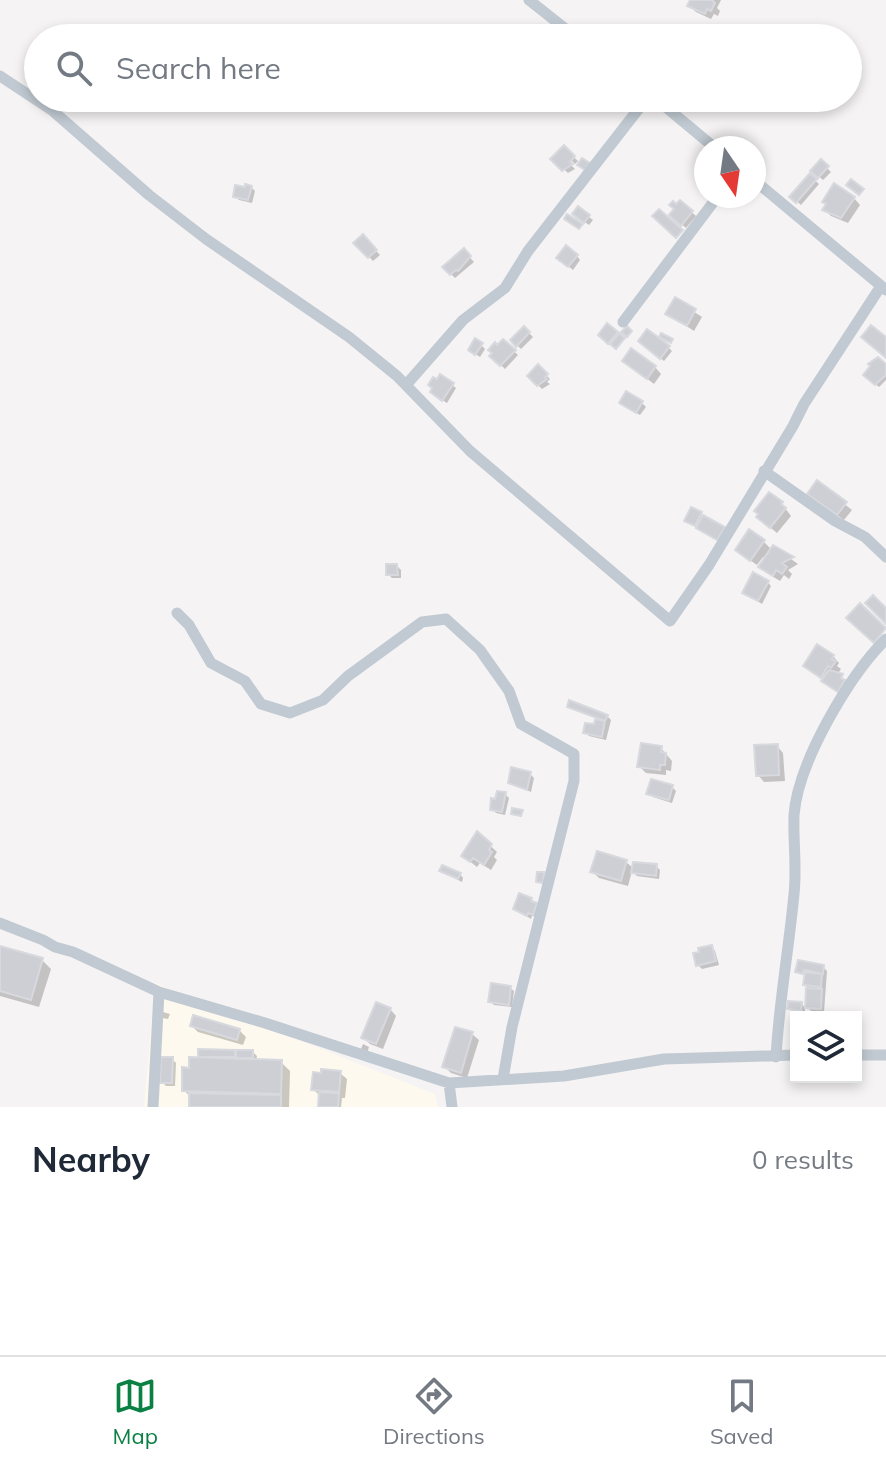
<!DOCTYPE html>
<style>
:root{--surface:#fff;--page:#f6f6f7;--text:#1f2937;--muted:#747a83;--line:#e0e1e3;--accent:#0b8043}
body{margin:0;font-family:Mulish,sans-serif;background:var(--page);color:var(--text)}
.controls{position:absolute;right:24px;bottom:24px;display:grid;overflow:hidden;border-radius:0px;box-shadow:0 4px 12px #0003}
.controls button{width:72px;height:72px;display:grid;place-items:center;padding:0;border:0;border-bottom:2px solid var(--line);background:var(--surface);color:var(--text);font:40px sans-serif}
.compass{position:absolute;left:694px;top:136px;width:72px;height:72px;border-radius:50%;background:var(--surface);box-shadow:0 4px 12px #0003;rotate:167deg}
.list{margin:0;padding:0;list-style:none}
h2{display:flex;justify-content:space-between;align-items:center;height:104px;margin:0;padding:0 32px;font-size:34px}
h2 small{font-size:26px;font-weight:400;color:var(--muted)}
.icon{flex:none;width:44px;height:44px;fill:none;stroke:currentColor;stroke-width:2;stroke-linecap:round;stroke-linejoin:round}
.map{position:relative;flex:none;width:886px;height:1107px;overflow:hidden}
.search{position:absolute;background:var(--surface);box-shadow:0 4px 12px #0003;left:24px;right:24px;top:24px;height:88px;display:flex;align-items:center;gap:20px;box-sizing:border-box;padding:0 28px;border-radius:44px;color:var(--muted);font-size:30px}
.sheet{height:248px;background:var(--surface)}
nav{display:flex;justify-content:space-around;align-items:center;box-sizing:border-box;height:112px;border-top:2px solid var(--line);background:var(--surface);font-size:22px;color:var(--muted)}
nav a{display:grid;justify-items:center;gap:4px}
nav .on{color:var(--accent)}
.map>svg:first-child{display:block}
</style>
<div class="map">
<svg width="886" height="1107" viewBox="0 0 886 1107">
<rect width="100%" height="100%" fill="#f5f3f3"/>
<!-- commercial -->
<path fill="#fdf9ef" d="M155,983L435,1094L438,1107H144Z"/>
<!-- shadow -->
<path fill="#0003" d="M692,0H721L717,8L720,11L718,16L714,14L711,19L696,12L689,5Z
M564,148L578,161L575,164L567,156L564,158L575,169L568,173L553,159Z
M821,162L831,172L823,180L813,171Z
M810,176L819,184L801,205L792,197Z
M251,187L255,191L252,203L239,200L235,196Z
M854,198L860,205L848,223L831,216L825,210Z
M680,202L696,216L686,228L671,215Z
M578,209L593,220L589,225L579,218Z
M363,237L380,255L373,261L356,243Z
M464,251L474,262L455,278L445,268Z
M577,256L580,260L573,270L562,261Z
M676,300L702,317L694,331L668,314Z
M524,328L533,337L521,349L512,340Z
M504,342L518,355L505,369L492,356Z
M481,345L485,349L480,357L474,353Z
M644,345L668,347L672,351L664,361Z
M624,361L655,367L661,374L654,384Z
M538,367L550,379L547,382L550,384L542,389L529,376Z
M886,367V380L879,387L865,375Z
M452,385L456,388L447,403L436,396Z
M642,403L646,407L640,415L626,407Z
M818,483L852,510L844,520L816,500Z
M769,495L782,504L791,516L777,533L765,523L760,515Z
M700,514L727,532L722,542L686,521Z
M763,541L772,550L774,547L798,564L788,570L792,574L789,579L784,575L780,581L767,573L761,567L766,559L763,557L757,565L744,556Z
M397,566L401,570V578H392L388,574Z
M767,582L771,586L762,604L744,593Z
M833,656L839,663L837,666L841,669L837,675L846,680L844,682L848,686L842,694L805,666Z
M569,706L607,716L611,720L606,740L589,736L585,732L595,727L597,719Z
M777,746L783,753L785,781L764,782L758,775Z
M661,748L672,761L671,771L666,770V775L646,773L639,766Z
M530,774L534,778L531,792L510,782Z
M672,787L676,791L672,803L653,797L649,793Z
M505,794L509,798L505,815L496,813L492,809Z
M478,834L497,852L494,857L497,860L491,870L480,863L477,867L463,856Z
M626,862L634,869L656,866L660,870L659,879L637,876L632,871L628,886L599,878L593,872Z
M441,871L460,874L463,878L462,882Z
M531,899L540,909L537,917L532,916L531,919L516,909Z
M711,947L715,951L719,965L702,969L698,965Z
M0,948L42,960L51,969L39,1007L0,996Z
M800,962L823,967L827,971L824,1012L811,1011L807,1007L808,988L805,984L806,976L797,971Z
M510,988L514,991L512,1007L494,1005L490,1001Z
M802,1004L805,1008V1014L793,1012L789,1008Z
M390,1009L396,1016L383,1049L370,1044L364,1038Z
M163,1012L170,1014L168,1019L163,1018Z
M192,1026L239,1030L246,1037L243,1045L198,1032Z
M472,1034L479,1040L467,1078L451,1073L445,1067Z
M363,1044L369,1047L367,1053L361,1049Z
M234,1052L238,1056L253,1052L257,1056L256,1061L281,1062L290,1071L289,1107H191V1098L184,1090L191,1070L203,1059L200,1056Z
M172,1059L176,1063L175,1086H166L162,1082Z
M340,1073L347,1079L345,1098H342L341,1107H320L321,1097L313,1089Z"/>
<!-- building -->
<path fill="#cdcfd5" stroke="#d7d9de" stroke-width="2" d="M690,0H712L715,3L711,11L707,9L705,14L687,6Z
M674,26L691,38L666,37Z
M564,145L575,156L570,162L573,164L562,171L550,159Z
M582,158L590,163L585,170L577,165Z
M821,159L829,166L818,178L810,171Z
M810,173L817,179L796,203L789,197Z
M851,179L864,189L859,195L846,185Z
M834,183L855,197L841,218L822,210L826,204L822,202Z
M245,184L252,186L248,200L233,197L235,185L245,187Z
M680,200L693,211L681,226L669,215L674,209L669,205L673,201L676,204Z
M578,206L590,215L584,223L572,214Z
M659,209L683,230L676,238L652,216Z
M567,214L583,224L579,229L564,219Z
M363,234L377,250L368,258L353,243Z
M566,245L578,255L568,267L556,258Z
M464,248L471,256L458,271L456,270L450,275L442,267Z
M675,297L696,309L687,326L665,314Z
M607,323L618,332L608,344L598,335Z
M871,325L886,337V358L861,337Z
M524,326L530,332L516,347L510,340Z
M627,326L632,331L627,337L621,332Z
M647,329L670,346L660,359L638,341Z
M619,333L625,338L616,349L610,344Z
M661,333L673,339L671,343L659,337Z
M475,338L483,343L475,355L468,350Z
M503,339L516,350L500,366L489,356L492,353L488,350L495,342L497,345Z
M631,348L656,366L647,379L622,361Z
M878,357L886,364V375L875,385L863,375L870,366L868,364Z
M538,364L548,374L545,377L547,379L537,386L527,376Z
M440,374L454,383L442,401L430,392L432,388L428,385L433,377L437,379Z
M626,391L643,401L636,413L619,403Z
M817,480L847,502L837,515L807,494Z
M769,492L783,502L781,504L786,508L770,528L756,517L758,514L754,511Z
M691,507L702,512L695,526L684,521Z
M703,515L725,527L717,540L696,528Z
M749,529L765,540L750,561L735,550Z
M773,545L794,557L782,563L787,567L782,574L776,570L773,576L758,567Z
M386,564H397L398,575H386Z
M753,572L769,581L758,601L742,593Z
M873,595L886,608V624L865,603Z
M860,603L886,628L874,643L846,618Z
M817,644L834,655L832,659L836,661L831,668L828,666L821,678L803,666Z
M829,670L843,674L841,678L845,680L838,692L821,681Z
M569,700L608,715L605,721L567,707Z
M595,719L605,721L602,737L583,733L585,723L594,724Z
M641,743L662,746L661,752L666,753L665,765H660V770L637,767Z
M778,744L779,775L756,776L754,745Z
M511,767L531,772L527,790L508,783Z
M651,779L673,785L669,800L646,794Z
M497,791L506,792L502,812L490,810L491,798L495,799Z
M512,808L523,810L521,816L511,814Z
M477,831L492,844L489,850L492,852L484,865L473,858L470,862L461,856Z
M597,851L627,860L621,881L590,872Z
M633,862L657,864L656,876L631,873Z
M442,865L461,873L458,879L439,871Z
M537,872H544L543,883L536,882Z
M519,893L532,898L531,901L537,903L533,915L528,913L527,916L513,909Z
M712,945L716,961L696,966L693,953L699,952L698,948Z
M0,946L43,958L31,1000L0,991Z
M798,960L824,965L823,974L804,970L803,974L795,972Z
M805,972L822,974L821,987L803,985Z
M491,983L511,986L509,1005L488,1002Z
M806,988L822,989L821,1009L805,1008Z
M788,1001L802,1002L801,1011L787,1009Z
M376,1002L391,1008L376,1044L361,1038Z
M193,1015L240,1029L237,1040L190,1026Z
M455,1027L473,1032L461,1073L442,1067Z
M198,1049L235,1050V1057H198Z
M236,1050H253V1058H236Z
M161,1057H173L172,1083H160Z
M189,1057L282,1060L281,1094L182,1091V1067L189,1068Z
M321,1069L341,1071L339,1092L311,1090L313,1072L321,1073Z
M319,1092L339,1093L338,1107H318Z
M189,1093L281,1095V1107H189Z"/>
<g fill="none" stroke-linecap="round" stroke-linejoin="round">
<!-- minor -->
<path stroke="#c1cad2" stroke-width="11" d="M529,0L577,38
M0,76L53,111L149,195L206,239L349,337L397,376L470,451L670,621L709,565L793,426L804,404L881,286
M655,98L715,148
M754,180L886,290
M623,322L718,196
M406,385L463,320L505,288L528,251L647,98
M764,471L835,521L865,537L886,557
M177,613L189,625L211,663L245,681L261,704L290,713L323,700L348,676L422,622L446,619L480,650L509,691L521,724L574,754V781L512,1027L503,1079
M0,923L43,940L55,947L73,952L159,992L265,1023L449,1083L564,1076L664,1059L796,1055
M856,1055H886
M776,1057C779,1002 789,948 794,894C797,867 793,841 794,815C798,762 849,676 886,639
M449,1083L452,1107
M153,1107L159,992"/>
</g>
</svg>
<div class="controls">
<button><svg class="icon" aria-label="layers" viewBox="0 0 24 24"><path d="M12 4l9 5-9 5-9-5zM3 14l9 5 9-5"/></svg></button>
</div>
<svg class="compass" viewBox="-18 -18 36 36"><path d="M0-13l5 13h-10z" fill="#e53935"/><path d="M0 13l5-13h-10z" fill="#747a83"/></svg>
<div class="search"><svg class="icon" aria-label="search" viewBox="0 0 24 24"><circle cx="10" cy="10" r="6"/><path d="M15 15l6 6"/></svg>Search here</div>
</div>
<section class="sheet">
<h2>Nearby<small>0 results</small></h2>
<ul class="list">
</ul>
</section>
<nav>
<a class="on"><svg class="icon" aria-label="map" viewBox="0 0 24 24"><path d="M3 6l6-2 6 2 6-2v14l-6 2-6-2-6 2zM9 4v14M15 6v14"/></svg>Map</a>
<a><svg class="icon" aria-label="directions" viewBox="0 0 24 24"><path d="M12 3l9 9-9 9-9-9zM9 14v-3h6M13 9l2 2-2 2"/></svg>Directions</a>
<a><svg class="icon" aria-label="saved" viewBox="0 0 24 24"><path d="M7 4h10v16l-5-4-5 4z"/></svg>Saved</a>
</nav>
